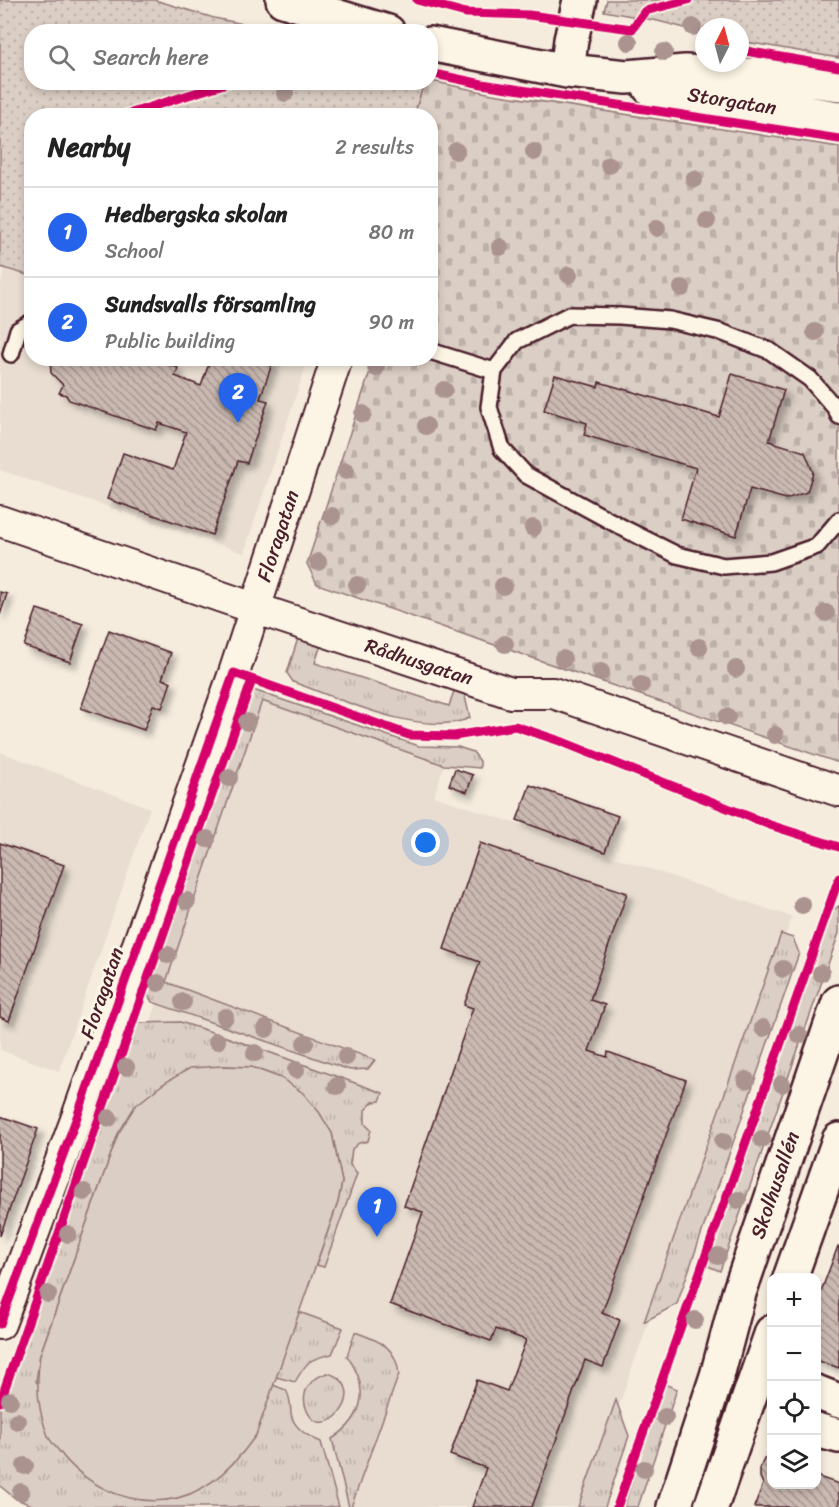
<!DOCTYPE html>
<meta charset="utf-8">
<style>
:root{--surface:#fff;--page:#f6f6f6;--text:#222;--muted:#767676;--line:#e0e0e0;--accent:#2563eb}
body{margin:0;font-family:Sriracha,sans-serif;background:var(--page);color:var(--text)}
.controls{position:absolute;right:18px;bottom:18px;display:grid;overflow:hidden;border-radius:12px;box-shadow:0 3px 9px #0003}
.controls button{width:54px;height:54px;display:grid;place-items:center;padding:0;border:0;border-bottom:2px solid var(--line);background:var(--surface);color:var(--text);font:30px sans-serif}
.compass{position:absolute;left:695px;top:18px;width:54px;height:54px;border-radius:50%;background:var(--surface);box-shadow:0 3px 9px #0003;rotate:6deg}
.you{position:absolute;left:426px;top:843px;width:21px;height:21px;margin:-15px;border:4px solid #fff;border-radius:50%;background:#1a73e8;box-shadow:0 0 0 9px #1a73e833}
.badge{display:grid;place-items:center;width:39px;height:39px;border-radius:50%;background:var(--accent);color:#fff;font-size:20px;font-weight:700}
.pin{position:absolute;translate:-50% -50px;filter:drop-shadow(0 2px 3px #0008)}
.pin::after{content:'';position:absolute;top:32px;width:21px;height:18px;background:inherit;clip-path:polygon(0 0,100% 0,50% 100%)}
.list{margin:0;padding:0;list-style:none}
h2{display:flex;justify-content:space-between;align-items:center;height:78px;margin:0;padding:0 24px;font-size:26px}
h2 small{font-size:20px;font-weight:400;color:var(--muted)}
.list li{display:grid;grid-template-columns:39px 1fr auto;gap:18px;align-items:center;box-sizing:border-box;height:90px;padding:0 24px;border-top:2px solid var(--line)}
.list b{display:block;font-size:22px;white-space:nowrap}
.list p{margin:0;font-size:20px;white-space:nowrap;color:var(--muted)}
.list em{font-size:20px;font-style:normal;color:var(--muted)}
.icon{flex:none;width:33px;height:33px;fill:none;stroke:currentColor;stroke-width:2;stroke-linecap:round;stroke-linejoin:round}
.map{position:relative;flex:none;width:839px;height:1507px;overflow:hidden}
.search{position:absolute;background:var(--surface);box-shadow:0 3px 9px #0003;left:24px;top:24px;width:414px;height:66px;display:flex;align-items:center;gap:15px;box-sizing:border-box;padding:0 21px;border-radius:24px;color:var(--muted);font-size:22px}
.panel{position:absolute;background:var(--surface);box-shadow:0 3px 9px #0003;left:24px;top:108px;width:414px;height:258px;border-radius:24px}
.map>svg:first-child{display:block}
</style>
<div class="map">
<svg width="839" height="1507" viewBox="0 0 839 1507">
<defs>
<pattern id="grass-tufts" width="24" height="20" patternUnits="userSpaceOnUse" patternTransform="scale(1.5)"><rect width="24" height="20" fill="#dbcec4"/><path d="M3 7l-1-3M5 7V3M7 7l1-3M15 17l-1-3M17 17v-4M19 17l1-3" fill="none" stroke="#bdb0a9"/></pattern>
<pattern id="cemetery-stones" width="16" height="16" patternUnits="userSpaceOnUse" patternTransform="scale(1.5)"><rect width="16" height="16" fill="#dbcec4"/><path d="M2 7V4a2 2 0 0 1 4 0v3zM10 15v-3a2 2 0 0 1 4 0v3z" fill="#bdb0a9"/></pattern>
<pattern id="park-dots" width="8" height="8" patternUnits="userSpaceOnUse" patternTransform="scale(1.5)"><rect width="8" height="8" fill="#dbcec4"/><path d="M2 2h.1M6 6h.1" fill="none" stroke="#bdb0a9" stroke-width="1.8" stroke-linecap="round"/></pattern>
<pattern id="building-back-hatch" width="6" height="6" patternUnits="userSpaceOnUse" patternTransform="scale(1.5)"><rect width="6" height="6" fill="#cab9b1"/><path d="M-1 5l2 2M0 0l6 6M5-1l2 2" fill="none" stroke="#a69690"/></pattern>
<filter id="shadow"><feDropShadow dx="5.5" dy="5.5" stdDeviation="3" flood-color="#0004"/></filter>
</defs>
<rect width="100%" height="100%" fill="#f5ecde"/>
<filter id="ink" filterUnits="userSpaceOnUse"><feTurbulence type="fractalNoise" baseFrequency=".0167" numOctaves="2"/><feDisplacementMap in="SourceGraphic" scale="12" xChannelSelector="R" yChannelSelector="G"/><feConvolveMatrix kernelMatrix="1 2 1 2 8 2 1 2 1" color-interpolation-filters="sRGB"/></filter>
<g filter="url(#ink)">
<!-- built -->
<path fill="#e8ddd0" d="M5,269L31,276L32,358L308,359L244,553L0,470V286Z
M263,701L444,765L434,796L792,917L583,1507H96L0,1452Z
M0,752L150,808L59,1071L0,1050Z"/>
<!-- grass -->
<path fill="url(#grass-tufts)" stroke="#927678" stroke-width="1.5" d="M300,632L323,639L315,663L449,706L457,682L463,688L470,718C422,738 341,699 293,682L287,673Z
M253,690L419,746L458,747L473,752L480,761V768L444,765L262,701L166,982L375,1060L368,1069L350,1070L152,1002L146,992Z
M839,906V933L720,1271L708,1266L833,910Z
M781,934L793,938L799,953L677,1304L644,1322Z
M180,1022L218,1034L383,1093L380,1101L373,1102L365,1110V1124L371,1130L368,1141L359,1143L352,1149L350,1165L357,1174L324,1267L316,1265L338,1202L342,1182L332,1133L281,1078L251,1067L222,1066L118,1134L40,1355L36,1381L114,1493L138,1499L167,1500L256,1435L273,1385L286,1390C291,1399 290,1404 291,1413C293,1428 309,1437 321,1442L339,1507H37L16,1499L0,1486V1409L130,1033L138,1023Z
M299,1312L343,1328L332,1354C309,1359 307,1361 295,1382L276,1377Z
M355,1332C380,1341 396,1346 399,1374L351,1507H349L332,1439C365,1418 370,1387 347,1356Z
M328,1373C375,1388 321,1450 306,1408C300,1391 312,1377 328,1373Z
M664,1384L677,1389L638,1507H624Z
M616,1400L629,1436L605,1507H578Z"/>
<!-- cemetery -->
<path fill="url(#cemetery-stones)" stroke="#927678" stroke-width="1.5" d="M431,81L492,94L839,147V763L317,584L307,564L374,359L430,358V116L414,115L424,83Z"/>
<!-- park -->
<path fill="url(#park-dots)" stroke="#927678" stroke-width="1.5" d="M0,0H155L214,18L277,31L32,32V82L424,83L414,115L32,116L31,276L0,267Z
M607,0H839V58L740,41V27H704V33L658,21L604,11Z"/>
<!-- garden -->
<path fill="#dbcec4" stroke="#927678" stroke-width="1.5" d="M222,1066L251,1067L281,1078L303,1093L319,1112L332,1133L342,1182L338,1202L256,1435C235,1465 206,1496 166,1500C124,1505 83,1483 59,1451C55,1446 50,1441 48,1436C37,1408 36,1384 40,1355L118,1134L135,1106L163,1084L190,1068Z"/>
<!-- building -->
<path fill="url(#building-back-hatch)" stroke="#4a1f2b" stroke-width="1.5" filter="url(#shadow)" d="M50,358H151L178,368L175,376L201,386L211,358H274L260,399L268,401L247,463L238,461L212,535L107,499L123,453L173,470L186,432L159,423L156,430L69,400L66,395L59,393L63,385L51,373Z
M732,374L784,390L769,441L805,452L813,472L807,492L786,499L750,489L736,536L681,519L696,468L584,435L587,423L544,410L555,375L598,387L599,382L719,417Z
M0,592L7,594L0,615Z
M37,609L83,624L70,662L24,646Z
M109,630L171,653L162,679L171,682L162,708L153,705L144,730L81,708Z
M455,769L473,775L467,792L449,785Z
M530,785L618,816L605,852L517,820Z
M0,843L64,865L9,1021L0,1017Z
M480,843L627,893L590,1000L605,1005L589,1051L607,1057L608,1052L686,1080L602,1313L620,1320L603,1367L585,1360L532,1507H472L486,1468L450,1455L477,1380L507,1391L526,1340L496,1329L491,1341L390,1304L423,1212L404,1206L473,1008L464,1005L480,962L444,949Z
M0,1116L38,1129L0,1236Z
M838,1246L839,1247V1368L816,1360V1305Z
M772,1456V1484H816V1476L839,1484V1507H754L763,1484L760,1477V1468L764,1459Z"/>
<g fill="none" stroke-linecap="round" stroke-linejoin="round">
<defs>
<path id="lane" d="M430,351L494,371
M11,354L18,330L32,322
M839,416L836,409L810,379L770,351L721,332L670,320L620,316L569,315L517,341L494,371L489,407L502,449L526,475L627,530L677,555L724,566L771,562L817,546L839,520"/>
<path id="street" d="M0,521L254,608L511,693H553L839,791
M0,1324L77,1117L234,673L337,358"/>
<path id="secondary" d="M283,0L388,32
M430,44L567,71L627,77L685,72L786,77L839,84
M567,71L571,40L580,0
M650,88L839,118
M790,1278L839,1140
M816,1392L839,1401
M816,1430L839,1436
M674,1507L717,1376L739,1293L839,1002
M711,1507L772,1332"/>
</defs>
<!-- lane casing -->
<use href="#lane" stroke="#4a1f2b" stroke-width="20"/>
<!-- street casing -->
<use href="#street" stroke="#4a1f2b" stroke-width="34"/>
<!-- secondary casing -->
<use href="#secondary" stroke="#4a1f2b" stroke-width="38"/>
<!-- lane -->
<use href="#lane" stroke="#fcf5e5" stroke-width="15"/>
<!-- street -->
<use href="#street" stroke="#fcf5e5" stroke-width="30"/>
<!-- secondary -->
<use href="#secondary" stroke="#fcf5e5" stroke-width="33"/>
<defs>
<path id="cycleway" d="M417,0L466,13L529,15L632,29L645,11L688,0
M740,50L839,67
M430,73L482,84L839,139
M122,116L230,82
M0,1324L77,1117L234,673L409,735L454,736L515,726L560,741L770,825L839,847
M0,1402L252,680
M617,1507L839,878"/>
</defs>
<!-- cycleway casing -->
<use href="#cycleway" stroke="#fcf5e5" stroke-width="13"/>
<!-- cycleway -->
<use href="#cycleway" stroke="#d6006c" stroke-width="9"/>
</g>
<!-- trees -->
<g fill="#ab9390">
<circle cx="693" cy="27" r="9"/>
<circle cx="629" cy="42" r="9"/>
<circle cx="664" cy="52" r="9"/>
<circle cx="285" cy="93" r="9"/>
<circle cx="456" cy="151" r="9"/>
<circle cx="534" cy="152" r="9"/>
<circle cx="609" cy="165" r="9"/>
<circle cx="694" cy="179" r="9"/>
<circle cx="707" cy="221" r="9"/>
<circle cx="657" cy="228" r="9"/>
<circle cx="500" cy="247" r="9"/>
<circle cx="569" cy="275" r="9"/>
<circle cx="682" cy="288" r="9"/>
<circle cx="815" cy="332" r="9"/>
<circle cx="376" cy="368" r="9"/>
<circle cx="444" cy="390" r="9"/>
<circle cx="363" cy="414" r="9"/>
<circle cx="426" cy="426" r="9"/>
<circle cx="346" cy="471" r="9"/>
<circle cx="332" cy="516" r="9"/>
<circle cx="533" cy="528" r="9"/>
<circle cx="318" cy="562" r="9"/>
<circle cx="357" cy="585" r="9"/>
<circle cx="503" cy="586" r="9"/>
<circle cx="826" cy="613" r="9"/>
<circle cx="505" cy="644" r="9"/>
<circle cx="699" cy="647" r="9"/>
<circle cx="563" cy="659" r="9"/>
<circle cx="736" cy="669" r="9"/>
<circle cx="601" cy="672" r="9"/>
<circle cx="641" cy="685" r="9"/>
<circle cx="727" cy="717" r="9"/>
<circle cx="247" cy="722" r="9"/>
<circle cx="775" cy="735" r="9"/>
<circle cx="229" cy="778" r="9"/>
<circle cx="207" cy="839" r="9"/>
<circle cx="187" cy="901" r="9"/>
<circle cx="802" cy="905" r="9"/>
<circle cx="168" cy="955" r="9"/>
<circle cx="783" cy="969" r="9"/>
<circle cx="821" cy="973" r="9"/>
<circle cx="158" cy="983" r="9"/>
<circle cx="183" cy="1002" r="9"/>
<circle cx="225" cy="1017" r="9"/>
<circle cx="763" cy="1028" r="9"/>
<circle cx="266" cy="1029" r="9"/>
<circle cx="799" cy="1035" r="9"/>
<circle cx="217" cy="1041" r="9"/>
<circle cx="305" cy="1043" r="9"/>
<circle cx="255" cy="1053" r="9"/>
<circle cx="346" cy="1057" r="9"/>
<circle cx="126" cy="1067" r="9"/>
<circle cx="296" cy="1070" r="9"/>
<circle cx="746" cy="1080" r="9"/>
<circle cx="782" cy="1084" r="9"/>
<circle cx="337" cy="1086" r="9"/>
<circle cx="109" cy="1118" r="9"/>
<circle cx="762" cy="1139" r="9"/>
<circle cx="723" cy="1141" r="9"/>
<circle cx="84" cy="1192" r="9"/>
<circle cx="738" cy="1200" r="9"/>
<circle cx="68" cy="1234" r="9"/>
<circle cx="718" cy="1256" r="9"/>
<circle cx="48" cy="1294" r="9"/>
<circle cx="695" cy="1320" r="9"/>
<circle cx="10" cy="1400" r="9"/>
<circle cx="665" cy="1417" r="9"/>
<circle cx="17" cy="1421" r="9"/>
<circle cx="25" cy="1466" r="9"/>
<circle cx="644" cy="1469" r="9"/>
<circle cx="21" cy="1492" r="9"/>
</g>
</g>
<g text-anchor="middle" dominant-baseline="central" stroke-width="6" stroke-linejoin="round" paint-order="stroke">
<!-- street labels -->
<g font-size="20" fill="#4a1f2b" stroke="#fcf5e5">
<text transform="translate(732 101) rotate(9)">Storgatan</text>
<text transform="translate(278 536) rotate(-72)">Floragatan</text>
<text transform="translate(419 662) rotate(18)">Rådhusgatan</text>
<text transform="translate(102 993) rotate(-71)">Floragatan</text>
<text transform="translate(775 1185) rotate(-71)">Skolhusallén</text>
</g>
</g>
</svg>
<div class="controls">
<button>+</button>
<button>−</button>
<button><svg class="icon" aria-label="locate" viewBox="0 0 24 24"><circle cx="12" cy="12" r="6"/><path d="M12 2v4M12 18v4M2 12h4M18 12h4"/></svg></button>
<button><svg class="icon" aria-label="layers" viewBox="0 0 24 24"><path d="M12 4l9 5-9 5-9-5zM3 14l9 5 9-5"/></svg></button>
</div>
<svg class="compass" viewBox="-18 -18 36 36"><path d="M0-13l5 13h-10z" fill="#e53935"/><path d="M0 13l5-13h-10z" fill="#767676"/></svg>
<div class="you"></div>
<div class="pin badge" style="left:377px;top:1237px">1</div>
<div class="pin badge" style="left:238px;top:423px">2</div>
<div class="search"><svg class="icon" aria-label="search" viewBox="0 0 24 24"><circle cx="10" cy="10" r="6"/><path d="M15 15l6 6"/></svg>Search here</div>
<section class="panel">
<h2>Nearby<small>2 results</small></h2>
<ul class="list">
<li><span class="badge">1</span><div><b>Hedbergska skolan</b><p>School</p></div><em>80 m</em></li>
<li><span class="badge">2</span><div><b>Sundsvalls församling</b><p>Public building</p></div><em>90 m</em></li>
</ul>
</section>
</div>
